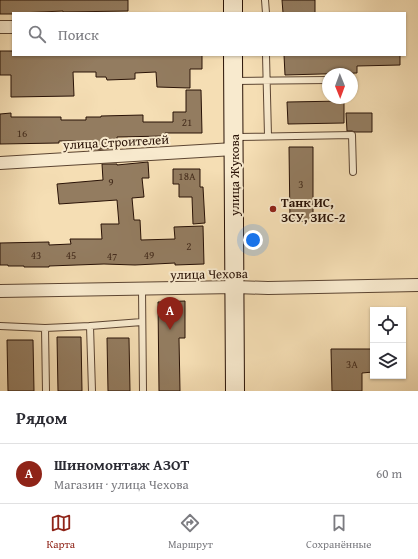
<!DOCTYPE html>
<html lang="ru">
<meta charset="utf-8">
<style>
:root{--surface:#fff;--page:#f2f2f3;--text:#2b2b33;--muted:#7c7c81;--line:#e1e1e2;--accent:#8f2418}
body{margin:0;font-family:"Gentium Book Plus",serif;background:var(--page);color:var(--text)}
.controls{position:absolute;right:12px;bottom:12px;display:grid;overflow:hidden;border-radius:0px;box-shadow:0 1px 3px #0004}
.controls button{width:36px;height:36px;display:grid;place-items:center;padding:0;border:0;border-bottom:1px solid var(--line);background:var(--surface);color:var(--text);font:20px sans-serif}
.compass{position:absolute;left:322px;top:68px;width:36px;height:36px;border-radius:50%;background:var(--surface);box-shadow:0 1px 3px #0004;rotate:179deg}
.you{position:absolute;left:253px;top:240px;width:14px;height:14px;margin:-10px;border:3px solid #fff;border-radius:50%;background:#1a73e8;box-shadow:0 0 0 6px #1a73e833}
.badge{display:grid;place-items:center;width:26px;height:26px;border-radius:50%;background:var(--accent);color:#fff;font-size:13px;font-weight:700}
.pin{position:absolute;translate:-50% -33px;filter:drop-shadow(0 1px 2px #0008)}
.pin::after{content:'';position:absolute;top:21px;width:14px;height:12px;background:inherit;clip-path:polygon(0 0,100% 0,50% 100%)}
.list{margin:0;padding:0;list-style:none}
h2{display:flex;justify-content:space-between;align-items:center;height:52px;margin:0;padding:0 16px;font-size:17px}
h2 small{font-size:13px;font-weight:400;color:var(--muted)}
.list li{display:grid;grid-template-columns:26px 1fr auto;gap:12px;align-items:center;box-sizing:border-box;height:60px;padding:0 16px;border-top:1px solid var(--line)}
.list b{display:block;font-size:15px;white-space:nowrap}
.list p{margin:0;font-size:13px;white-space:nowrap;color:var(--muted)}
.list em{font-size:13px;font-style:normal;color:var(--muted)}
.icon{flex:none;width:22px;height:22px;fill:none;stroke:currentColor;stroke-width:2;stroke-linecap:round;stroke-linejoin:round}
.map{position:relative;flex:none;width:418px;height:391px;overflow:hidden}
.search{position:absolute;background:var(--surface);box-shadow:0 1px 3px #0004;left:12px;right:12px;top:12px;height:44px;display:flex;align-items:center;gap:10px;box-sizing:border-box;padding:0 14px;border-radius:0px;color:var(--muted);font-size:15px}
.sheet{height:112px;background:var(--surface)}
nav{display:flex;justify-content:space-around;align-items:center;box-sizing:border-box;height:56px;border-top:1px solid var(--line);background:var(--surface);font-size:11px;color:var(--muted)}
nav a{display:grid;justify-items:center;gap:2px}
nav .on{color:var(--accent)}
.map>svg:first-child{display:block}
</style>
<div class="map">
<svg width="418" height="391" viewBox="0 0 418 391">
<rect width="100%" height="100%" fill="#f5deb4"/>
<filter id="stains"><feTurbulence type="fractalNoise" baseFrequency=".005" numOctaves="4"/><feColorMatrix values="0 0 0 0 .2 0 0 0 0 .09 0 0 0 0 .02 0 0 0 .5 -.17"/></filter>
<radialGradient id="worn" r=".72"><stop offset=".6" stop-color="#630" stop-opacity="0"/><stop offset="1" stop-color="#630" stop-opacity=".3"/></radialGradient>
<!-- building -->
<path fill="#937c60" stroke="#291206" d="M0,0H128V11L63,12V11L19,13H13V14H0Z
M282,0H315V13H283Z
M0,51H13V55H202V69H190V88L157,87L156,72L135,73V79L107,80L106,77H96V72H73L74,96L11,97V75H0Z
M284,55H400V65L357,66V73L285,75Z
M186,90H201L202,133H165V136L117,137V148L88,150V141H59V143L0,144V114L11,113V117H61V120H86V117H101V116L143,115V122H173V112H186Z
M344,101V123L288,124L287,102Z
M346,113H372V132H355L352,131H347Z
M289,147H313V221L290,222Z
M148,162L149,178H142L144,197L132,198L134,220H140L141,240L175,239L174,227L203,226L204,264L175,265V263L135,265L104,264L49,266V267H24V266H8V265H0V243L49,242V245L71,244L70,239H102L101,224H119L117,200L59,204L57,184L103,180L102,164H117V165Z
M173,169H200V187H203L205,223L193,224L192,197H179V184H173Z
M185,301V338H179L180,391H159L158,302Z
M57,337H81L82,391H58Z
M107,338H129L130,391H108Z
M7,340H33L34,391H8Z
M331,349H373V372L362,373V391H332Z"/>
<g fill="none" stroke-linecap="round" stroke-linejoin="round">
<defs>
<path id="lane" d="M265,0L266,13
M266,55L268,136
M235,81L328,80
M236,137L352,135L353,172
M142,289L143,391
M0,326L45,328L90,326
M45,328L46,391
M92,391L90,326L142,322"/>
<path id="street" d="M0,27H13
M0,163L234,149
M0,291L235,287L268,288L418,285"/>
<path id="secondary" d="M233,0V13
M233,55L235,391"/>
</defs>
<!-- lane casing -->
<use href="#lane" stroke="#5c4532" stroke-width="8"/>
<!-- street casing -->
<use href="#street" stroke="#5c4532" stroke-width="14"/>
<!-- secondary casing -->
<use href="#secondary" stroke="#291206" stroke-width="20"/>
<!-- lane -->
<use href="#lane" stroke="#f8eace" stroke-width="6"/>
<!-- street -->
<use href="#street" stroke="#f8eace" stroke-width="12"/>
<!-- secondary -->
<use href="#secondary" stroke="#f8eace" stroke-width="18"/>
</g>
<!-- markers -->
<circle fill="#8f2418" stroke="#f8eace" stroke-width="1.5" cx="273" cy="209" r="4"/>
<g text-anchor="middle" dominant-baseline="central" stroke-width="4" stroke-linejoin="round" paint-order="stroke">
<!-- number labels -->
<g font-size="11" fill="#442c1c">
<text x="187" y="122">21</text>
<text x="22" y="133">16</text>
<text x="187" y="176">18А</text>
<text x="111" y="182">9</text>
<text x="301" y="184">3</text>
<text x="189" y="246">2</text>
<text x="36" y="255">43</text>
<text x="71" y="255">45</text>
<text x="149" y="255">49</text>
<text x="112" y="256">47</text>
<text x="352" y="364">3А</text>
</g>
<!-- street labels -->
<g font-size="13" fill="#291206" stroke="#f8eace">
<text transform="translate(116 142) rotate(-3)">улица Строителей</text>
<text transform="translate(234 175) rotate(-90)">улица Жукова</text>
<text transform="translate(209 274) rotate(-1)">улица Чехова</text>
</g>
<!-- poi labels -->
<g font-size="13" font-weight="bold" fill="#291206" stroke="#f8eace" text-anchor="start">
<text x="281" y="202">Танк ИС,<tspan x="281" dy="15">ЗСУ, ЗИС-2</tspan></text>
</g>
</g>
<rect width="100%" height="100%" filter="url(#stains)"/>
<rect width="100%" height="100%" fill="url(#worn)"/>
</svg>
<div class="controls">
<button><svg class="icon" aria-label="locate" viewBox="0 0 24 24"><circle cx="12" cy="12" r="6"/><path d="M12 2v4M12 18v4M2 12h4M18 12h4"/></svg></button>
<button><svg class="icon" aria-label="layers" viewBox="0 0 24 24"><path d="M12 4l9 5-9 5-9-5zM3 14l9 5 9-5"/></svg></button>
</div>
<svg class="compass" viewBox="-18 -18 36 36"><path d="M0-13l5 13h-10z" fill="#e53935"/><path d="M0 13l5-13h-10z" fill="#7c7c81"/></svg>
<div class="you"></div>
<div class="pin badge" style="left:170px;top:330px">A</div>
<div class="search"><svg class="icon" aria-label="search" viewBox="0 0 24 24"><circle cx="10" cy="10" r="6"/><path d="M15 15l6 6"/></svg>Поиск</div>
</div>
<section class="sheet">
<h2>Рядом<small></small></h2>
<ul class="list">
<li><span class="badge">A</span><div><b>Шиномонтаж АЗОТ</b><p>Магазин · улица Чехова</p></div><em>60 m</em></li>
</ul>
</section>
<nav>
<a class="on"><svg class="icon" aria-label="map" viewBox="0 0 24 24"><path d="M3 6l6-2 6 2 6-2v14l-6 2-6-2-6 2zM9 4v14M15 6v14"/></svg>Карта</a>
<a><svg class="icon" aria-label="directions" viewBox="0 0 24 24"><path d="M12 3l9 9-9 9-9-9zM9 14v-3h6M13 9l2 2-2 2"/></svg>Маршрут</a>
<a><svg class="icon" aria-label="saved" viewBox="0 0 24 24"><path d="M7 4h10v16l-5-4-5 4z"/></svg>Сохранённые</a>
</nav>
